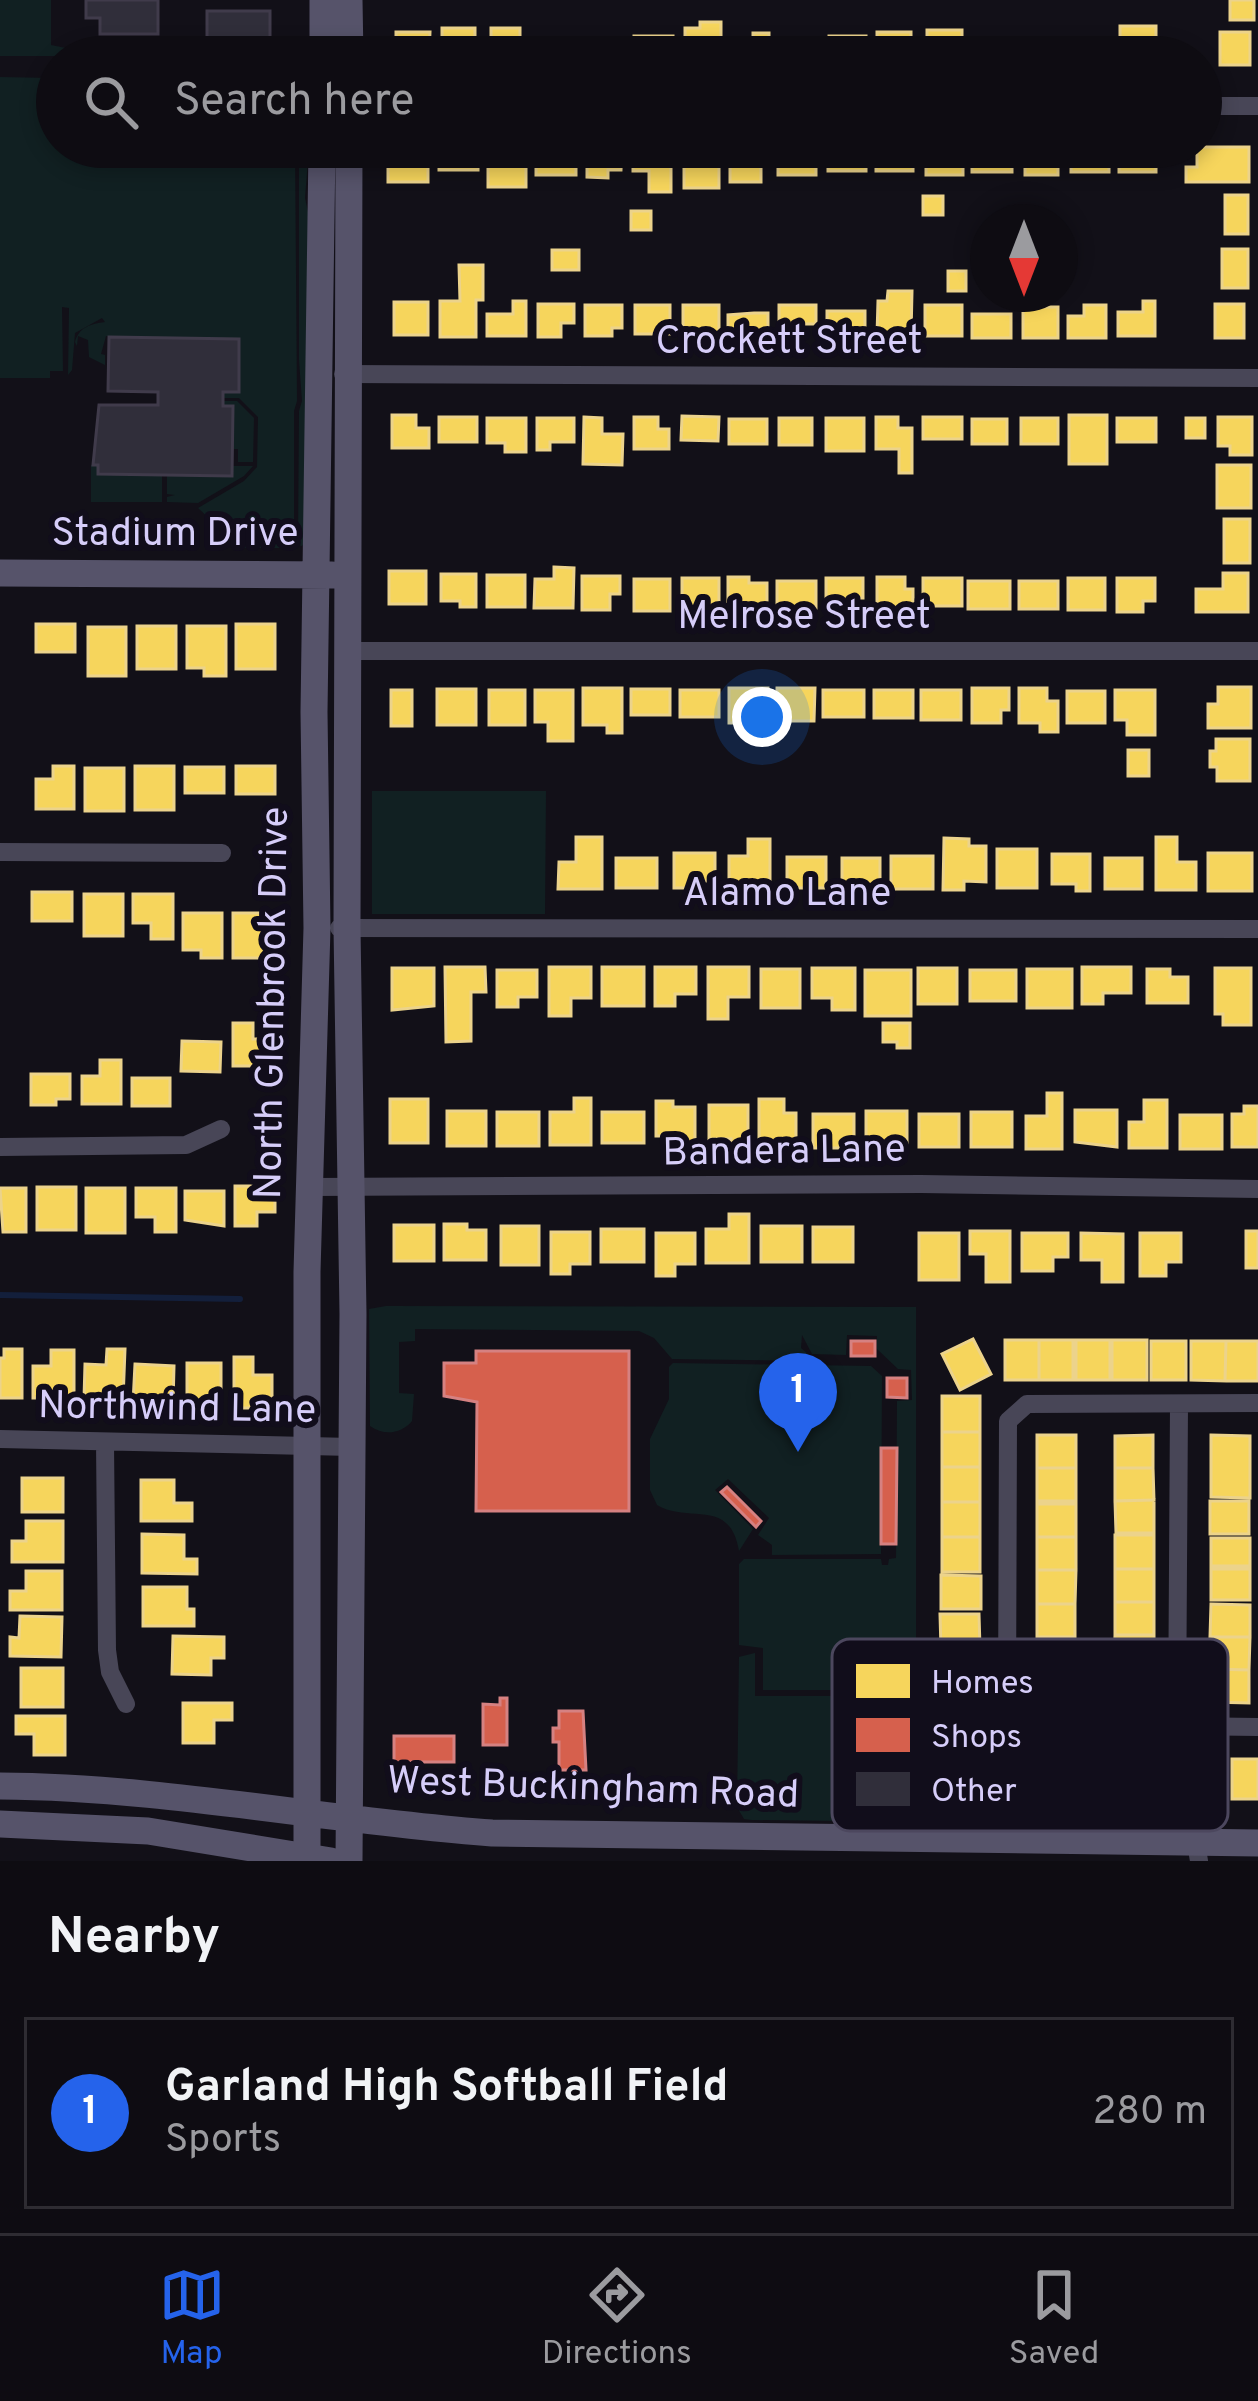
<!DOCTYPE html>
<style>
:root{--surface:#0e0c12;--page:#17151b;--text:#f1f3f6;--muted:#9b9b9f;--line:#2e2c32;--accent:#2563eb}
body{margin:0;font-family:Overpass,sans-serif;background:var(--page);color:var(--text)}
.compass{position:absolute;left:970px;top:204px;width:108px;height:108px;border-radius:50%;background:var(--surface);box-shadow:0 6px 18px #0003;rotate:180deg}
.you{position:absolute;left:762px;top:717px;width:42px;height:42px;margin:-30px;border:9px solid #fff;border-radius:50%;background:#1a73e8;box-shadow:0 0 0 18px #1a73e833}
.badge{display:grid;place-items:center;width:78px;height:78px;border-radius:50%;background:var(--accent);color:#fff;font-size:39px;font-weight:700}
.pin{position:absolute;translate:-50% -99px;filter:drop-shadow(0 3px 6px #0008)}
.pin::after{content:'';position:absolute;top:63px;width:42px;height:36px;background:inherit;clip-path:polygon(0 0,100% 0,50% 100%)}
.list{margin:0;padding:0;list-style:none}
h2{display:flex;justify-content:space-between;align-items:center;height:156px;margin:0;padding:0 48px;font-size:51px}
h2 small{font-size:39px;font-weight:400;color:var(--muted)}
.list li{display:grid;grid-template-columns:78px 1fr auto;gap:36px;align-items:center;box-sizing:border-box;height:192px;margin:0 24px 24px;padding:0 24px;border:3px solid var(--line);border-radius:0px}
.list b{display:block;font-size:45px;white-space:nowrap}
.list p{margin:0;font-size:39px;white-space:nowrap;color:var(--muted)}
.list em{font-size:39px;font-style:normal;color:var(--muted)}
.icon{flex:none;width:66px;height:66px;fill:none;stroke:currentColor;stroke-width:2;stroke-linecap:round;stroke-linejoin:round}
.map{position:relative;flex:none;width:1258px;height:1861px;overflow:hidden}
.search{position:absolute;background:var(--surface);box-shadow:0 6px 18px #0003;left:36px;right:36px;top:36px;height:132px;display:flex;align-items:center;gap:30px;box-sizing:border-box;padding:0 42px;border-radius:66px;color:var(--muted);font-size:45px}
.sheet{height:372px;background:var(--surface)}
nav{display:flex;justify-content:space-around;align-items:center;box-sizing:border-box;height:168px;border-top:3px solid var(--line);background:var(--surface);font-size:33px;color:var(--muted)}
nav a{display:grid;justify-items:center;gap:6px}
nav .on{color:var(--accent)}
.map>svg:first-child{display:block}
</style>
<div class="map">
<svg width="1258" height="1861" viewBox="0 0 1258 1861">
<rect width="100%" height="100%" fill="#121018"/>
<!-- green -->
<path fill="#112022" d="M0,0H51V45L66,48L72,55L272,56H0Z
M0,77L52,78L57,82V147H233V155H247L248,161H260V147H295L297,401L294,411V548H239L234,528L226,522L212,521L198,508L244,481L257,467L258,417L239,398H223V393L239,392V340L106,336L101,354L105,355V365L89,357L88,340L78,336L77,346L75,342C79,327 91,324 105,322L102,318L75,333L72,370L68,375L69,308L62,307L63,371H50V378H0Z
M299,147H309L305,198L308,212L306,539L302,546L298,545L299,411L302,401L299,360Z
M223,401H237L254,418L253,462H238V449H232Z
M91,465H97V475H162V502H91Z
M232,466H253L244,476L198,503L167,502V497L175,495L167,494V475L231,476Z
M372,791H546L545,914H372Z
M386,1306L916,1307V1822L752,1820L744,1819L737,1807L739,1657L755,1653V1696H850V1680L843,1681L842,1690H763V1648L739,1645V1564L744,1559H881L882,1565H888L889,1559L896,1558L897,1401L912,1400L911,1370L898,1369L877,1349V1336L847,1335L846,1355L812,1354L802,1335L801,1348L808,1354V1361L672,1359L654,1338L639,1331L415,1329V1341L399,1342V1393L414,1394L412,1421C401,1434 384,1436 370,1426L369,1309Z
M673,1363L871,1366L882,1376L881,1554L772,1555V1545L758,1535L769,1518L728,1479L715,1490L753,1529L739,1551C730,1497 689,1524 657,1505L650,1490V1439L669,1399V1367Z"/>
<!-- homes -->
<path fill="#f6d55c" stroke="#ecd38b" stroke-width="3" d="M1230,0H1254V20H1230Z
M700,22H721V49H699V57H685V28H700Z
M1120,26H1156V57H1120Z
M442,28H475V57H442Z
M491,28H520V57H491Z
M927,30H962V57H927Z
M396,32H430L429,57H396Z
M877,32H911V57H877Z
M1220,32H1250V65H1220Z
M753,33H769V57H730V39H753Z
M634,36H673V57H634Z
M829,36H866V57H829Z
M1072,38H1103V57H1072Z
M539,39H575V57H539Z
M585,39H621L622,57H585Z
M778,39H817V57H778Z
M973,40H1011V57H973Z
M1023,41H1060V57H1023Z
M587,147H622L621,170H608V178L587,177Z
M1197,147H1249V182H1186V167H1197Z
M828,148H866V171H828Z
M439,149H478V170H439Z
M488,149H526V187H488Z
M536,149H576V175H536Z
M633,149H671V192H649V171H633Z
M730,149H761V182H730Z
M876,149H913V171H876Z
M972,149H1012V172H972Z
M1071,149H1109V172H1071Z
M1025,150H1058V175H1025Z
M684,151H719V188H684Z
M1119,151H1156V172H1119Z
M778,153H816V175H778Z
M926,153H963V175H926Z
M388,156H428V182H388Z
M1225,195H1248V234H1225Z
M923,196H943V215H923Z
M631,211H651V230H631Z
M1222,249H1248V288H1222Z
M552,250H579V270H552Z
M459,265H483V300H476V337H440V301H460Z
M948,271H966V291H948Z
M888,291H912L911,336L877,335L878,301H887Z
M513,301H526V336H487V314H513Z
M1143,301H1155V336H1118V312H1143Z
M394,302H428V335H394Z
M538,304H574V323H561V337H538Z
M1215,304H1244V338H1215Z
M585,305H622V328H612V336H585Z
M635,305H670V334H635Z
M683,305H719V336H683Z
M779,305H816V324H803V337H779Z
M925,305H962V336H925Z
M1084,305H1106V338H1068V316H1084Z
M1023,307H1058V338H1023Z
M827,311H865V336H827Z
M754,313H768V337H728V315Z
M972,314H1011V338H972Z
M392,415H416V428H429V448H392Z
M1069,415H1107V464H1069Z
M682,416L719,417L718,441L681,440Z
M439,417H477V442H439Z
M584,417L602,418V434H623L622,465L583,464Z
M634,417H658V429H669V449H634Z
M876,417H898V428H912V473H899V449H876Z
M923,417H962V439H923Z
M1218,417H1252V455H1230V446H1218Z
M487,418H526V452H505V443H487Z
M537,418H574V442H550V450H537Z
M779,418H812V445H779Z
M826,418H864V451H826Z
M1021,418H1058V444H1021Z
M1117,418H1156V442H1117Z
M1186,418H1205V438H1186Z
M729,419H767V444H729Z
M972,419H1007V444H972Z
M1217,465H1251V508H1217Z
M1224,519H1250V563H1224Z
M554,567L574,568L573,608H534L535,579H554Z
M389,571H426V604H389Z
M1223,573H1248V612H1196V589H1223Z
M441,574H476V607H460V601H441Z
M487,575H525V607H487Z
M582,576H620V594H610V610H582Z
M728,577H749V583H767V608H728Z
M877,577H905V589H913V610H877Z
M682,578H719V607H682Z
M826,578H863V598H853V611H826Z
M923,578H962V606H923Z
M1068,578H1105V610H1068Z
M1117,578H1155V601H1143V612H1117Z
M634,579H670V611H634Z
M777,581H816V608H777Z
M968,581H1010V609H968Z
M1019,581H1058V609H1019Z
M36,624H75V652H36Z
M236,624H275V669H236Z
M137,626H176V669H137Z
M187,626H226V676H204V668H187Z
M88,627H126V676H88Z
M1218,687H1251V728H1208V704H1218Z
M583,688H622V733H607V725H583Z
M729,688H768V723H729Z
M777,688H815L814,721H776Z
M972,688H1009V710H1001V723H972Z
M1019,688H1047V701H1058V732H1040V723H1019Z
M437,689H476V725H437Z
M631,689H670V715H631Z
M391,690H412V726H391Z
M489,690H525V725H489Z
M535,690H573V741H548V722H535Z
M680,690H719V717H680Z
M823,690H864V717H823Z
M874,690H913V718H874Z
M921,690H961V720H921Z
M1115,690H1155V735H1127V720H1115Z
M1067,691H1105V723H1067Z
M1216,739H1250V781H1217V767H1210V751H1216Z
M1128,750H1149V776H1128Z
M53,766H74V809H36V779H53Z
M135,766H174V810H135Z
M236,766H275V794H236Z
M185,767H224V793H185Z
M85,768H124V811H85Z
M576,837H602V889H558L559,862H576Z
M1156,837H1177V862H1196V890H1156Z
M944,838L969,839V846H986V882L964,881V890H943Z
M748,839H770V888H729V856H748Z
M997,849H1037V888H997Z
M674,853H715V881H693V888H674Z
M1208,853H1252V891H1208Z
M1052,854H1090V891H1076V884H1052Z
M891,856H933V889H891Z
M787,857H826V888H787Z
M616,858H657V888H616Z
M842,858H880V889H842Z
M1105,858H1142V889H1105Z
M32,892H72V921H32Z
M84,894H123V936H84Z
M133,894H173V939H151V923H133Z
M183,913H222V958H201V950H183Z
M233,913H272V958H233Z
M445,967H485L486,992H471V1041L446,1042Z
M549,967H591V998H571V1016H549Z
M602,967H644V1006H602Z
M655,967H696V994H675V1006H655Z
M708,967H749V997H728V1019H708Z
M1082,967H1131V993H1103V1004H1082Z
M392,968H434V1006L392,1010Z
M812,968H855V1010H832V998H812Z
M918,968H957V1004H918Z
M1215,968H1251V1025H1223V1014H1215Z
M761,969H800V1008H761Z
M1027,969H1072V1008H1027Z
M1147,969H1170V977H1188V1003H1147Z
M497,970H537V997H518V1007H497Z
M865,970H911V1016H865Z
M970,970H1016V1001H970Z
M233,1023H253V1039H272V1066H233Z
M883,1023H910V1048H897V1042H883Z
M182,1041L221,1042L220,1072L181,1071Z
M100,1060H121V1104H82V1076H100Z
M31,1074H70V1099H56V1105H31Z
M132,1078H170V1106H132Z
M1047,1093H1062V1149H1026V1116H1047Z
M574,1098H591V1145H550V1112H574Z
M390,1099H428V1143H390Z
M759,1099H784V1113H796V1147H759Z
M1144,1100H1167V1148H1129V1122H1144Z
M656,1101H673V1107H695V1143H675V1136H656Z
M709,1105H748V1146H731V1139H709Z
M1244,1106H1258V1147H1232V1114H1244Z
M1075,1110H1117V1147L1075,1142Z
M447,1111H486V1146H447Z
M866,1111H907V1144H866Z
M497,1112H539V1146H497Z
M602,1112H644V1143H602Z
M971,1112H1012V1147H971Z
M813,1114H854V1148H813Z
M919,1114H959V1147H919Z
M1180,1115H1222V1149H1180Z
M235,1186H275V1212H257V1226H235Z
M37,1187H76V1230H37Z
M0,1188H26V1232H3Z
M86,1188H125V1233H86Z
M136,1188H176V1232H155V1217H136Z
M185,1191H224V1226L185,1220Z
M729,1214H749V1263H706V1229H729Z
M444,1224H467V1230H486V1260H444Z
M394,1225H434V1261H394Z
M501,1226H539V1265H501Z
M761,1226H802V1262H761Z
M813,1227H853V1262H813Z
M601,1229H644V1262H601Z
M970,1231H1010V1282H986V1254H970Z
M1246,1231H1258V1268H1246Z
M551,1232H590V1264H570V1274H551Z
M656,1233H695V1264H675V1276H656Z
M919,1233H959V1280H919Z
M1022,1233H1068V1257H1053V1271H1022Z
M1081,1233L1123,1234V1282H1102V1260H1081Z
M1140,1233H1181V1262H1166V1276H1140Z
M973,1339L991,1374L960,1390L942,1354Z
M1005,1340H1039V1380H1005Z
M1039,1340H1073V1380H1039Z
M1076,1340H1110V1380H1076Z
M1112,1340H1147V1380H1112Z
M1151,1341H1186V1380H1151Z
M1191,1341H1226L1225,1381L1191,1380Z
M1226,1341H1258V1381H1225Z
M4,1349H22V1398H0V1358H4Z
M107,1349H125L123,1400L84,1399L85,1364L106,1365Z
M51,1350H74V1398H33V1366H51Z
M234,1357H253V1375H272V1408H234Z
M187,1363H221V1405H187Z
M135,1364L174,1366L173,1404L133,1403Z
M942,1396H980V1432H942Z
M942,1432H980V1467H942Z
M1037,1435H1076V1468H1037Z
M1153,1435V1468H1115V1436Z
M1211,1435L1250,1436V1498L1211,1497Z
M942,1467H980V1502H942Z
M1037,1468H1076V1501H1037Z
M1115,1468H1153L1154,1500L1115,1501Z
M22,1478H63V1512H22Z
M141,1480H174V1503H192V1521H141Z
M1154,1500V1533H1116L1115,1501Z
M1210,1501H1249V1534H1210Z
M942,1502H980V1537H942Z
M1037,1504H1076V1537H1037Z
M26,1521H63V1562H12V1541H26Z
M142,1534L184,1535V1559H197V1574L142,1573Z
M1115,1535H1154V1569H1115Z
M942,1537H980V1572H942Z
M1037,1537H1076V1570H1037Z
M1211,1538H1250V1566H1211Z
M1115,1569H1154V1602H1115Z
M1211,1569H1250V1600H1211Z
M1037,1570H1076L1075,1604H1037Z
M26,1571H62V1610H10V1591H26Z
M941,1575L981,1576V1609H941Z
M143,1587H187V1609H194V1626H143Z
M1115,1602H1154V1635H1115Z
M1037,1604H1075V1637H1037Z
M1211,1604L1250,1605V1637H1210Z
M940,1614H979L980,1648L941,1649Z
M20,1616L62,1617L61,1657L10,1656V1637L19,1638Z
M1115,1635H1154V1668H1114Z
M173,1636L224,1637V1658H211V1675L172,1674Z
M1037,1637H1075V1668H1037Z
M1210,1637H1250L1249,1670L1210,1669Z
M21,1668H63V1707H21Z
M1210,1669L1249,1670V1703L1209,1702Z
M183,1703H232V1720H214V1743H183Z
M16,1716H65V1755H34V1734H16Z
M1232,1759H1258V1799H1232Z"/>
<!-- shops -->
<path fill="#d6604d" stroke="#d68181" stroke-width="3" d="M851,1341H875V1356H851Z
M476,1351H629V1511H476L477,1402L444,1396V1363H476Z
M887,1378H907V1398L887,1397Z
M881,1448H897L896,1544H881Z
M727,1487L761,1521L756,1527L721,1492Z
M500,1698H507V1745H483V1704L500,1705Z
M559,1711H583L586,1770H559V1742H553V1728H559Z
M394,1736H454V1762H394Z"/>
<g fill="none" stroke-linecap="round" stroke-linejoin="round">
<!-- stream -->
<path stroke="#131f3b" stroke-width="6" d="M0,1295L240,1299"/>
</g>
<!-- building -->
<path fill="#302e3a" stroke="#403b4b" stroke-width="3" d="M86,0H158V34H100V18H86Z
M207,11H270V55H207Z
M109,337L239,339V392H223V406H233L232,476L98,474V465H93L99,405H158V392L108,391Z"/>
<g fill="none" stroke-linecap="round" stroke-linejoin="round">
<!-- street -->
<path stroke="#484657" stroke-width="18" d="M1201,106H1258
M343,374L1258,378
M349,651H1258
M0,852L222,853
M339,928L1258,929
M0,1147L186,1145L221,1129
M311,1187L921,1184L1258,1189
M1258,1403L1027,1404L1008,1421L1007,1708L1026,1724L1258,1727
M1179,1405L1177,1726L1199,1861
M0,1439L352,1447
M105,1442L107,1650L110,1672L126,1704"/>
<!-- secondary -->
<path stroke="#56536a" stroke-width="27" d="M349,0L350,57
M323,57V0
M349,147L347,928L353,1314L349,1861
M0,573L332,575
M0,1786C165,1787 328,1821 492,1833L1258,1843
M0,1824L148,1831L331,1861
M307,1861V1272L317,928L314,712L322,147"/>
</g>
<g text-anchor="middle" dominant-baseline="central" stroke-width="12" stroke-linejoin="round" paint-order="stroke">
<!-- street labels -->
<g font-size="39" fill="#d6cdf9" stroke="#110d1b">
<text x="789" y="343">Crockett Street</text>
<text x="175" y="535">Stadium Drive</text>
<text x="804" y="618">Melrose Street</text>
<text x="787" y="895">Alamo Lane</text>
<text transform="translate(274 1003) rotate(-89)">North Glenbrook Drive</text>
<text transform="translate(784 1153) rotate(-1)">Bandera Lane</text>
<text transform="translate(177 1410) rotate(1)">Northwind Lane</text>
<text transform="translate(593 1790) rotate(2)">West Buckingham Road</text>
</g>
</g>
<!-- legend -->
<rect x="832" y="1639" width="396" height="192" rx="18" fill="#110d1b" stroke="#4c475e" stroke-width="3"/>
<rect x="856" y="1664" width="54" height="34" fill="#f6d55c"/>
<rect x="856" y="1718" width="54" height="34" fill="#d6604d"/>
<rect x="856" y="1772" width="54" height="34" fill="#302e3a"/>
<g font-size="33" fill="#d6cdf9">
<text x="931" y="1693">Homes</text>
<text x="931" y="1747">Shops</text>
<text x="931" y="1801">Other</text>
</g>
</svg>
<svg class="compass" viewBox="-18 -18 36 36"><path d="M0-13l5 13h-10z" fill="#e53935"/><path d="M0 13l5-13h-10z" fill="#9b9b9f"/></svg>
<div class="you"></div>
<div class="pin badge" style="left:798px;top:1452px">1</div>
<div class="search"><svg class="icon" aria-label="search" viewBox="0 0 24 24"><circle cx="10" cy="10" r="6"/><path d="M15 15l6 6"/></svg>Search here</div>
</div>
<section class="sheet">
<h2>Nearby<small></small></h2>
<ul class="list">
<li><span class="badge">1</span><div><b>Garland High Softball Field</b><p>Sports</p></div><em>280 m</em></li>
</ul>
</section>
<nav>
<a class="on"><svg class="icon" aria-label="map" viewBox="0 0 24 24"><path d="M3 6l6-2 6 2 6-2v14l-6 2-6-2-6 2zM9 4v14M15 6v14"/></svg>Map</a>
<a><svg class="icon" aria-label="directions" viewBox="0 0 24 24"><path d="M12 3l9 9-9 9-9-9zM9 14v-3h6M13 9l2 2-2 2"/></svg>Directions</a>
<a><svg class="icon" aria-label="saved" viewBox="0 0 24 24"><path d="M7 4h10v16l-5-4-5 4z"/></svg>Saved</a>
</nav>
